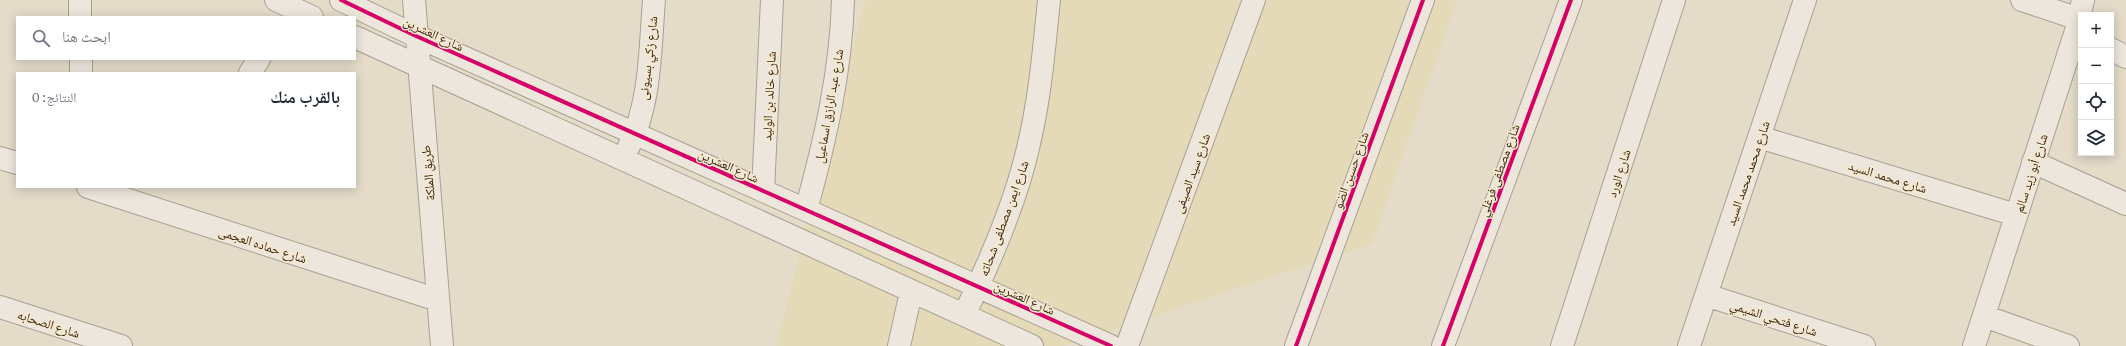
<!DOCTYPE html>
<html lang="ar">
<meta charset="utf-8">
<style>
:root{--surface:#fff;--page:#f6f6f7;--text:#1f2937;--muted:#747a83;--line:#e0e1e3}
body{margin:0;font-family:Literata,"Noto Naskh Arabic",serif;background:var(--page);color:var(--text);direction:rtl}
.controls{position:absolute;right:12px;top:12px;display:grid;overflow:hidden;border-radius:0px;box-shadow:0 2px 10px #0003}
.controls button{width:36px;height:36px;display:grid;place-items:center;padding:0;border:0;border-bottom:1px solid var(--line);background:var(--surface);color:var(--text);font:20px sans-serif}
.list{margin:0;padding:0;list-style:none}
h2{display:flex;justify-content:space-between;align-items:center;height:52px;margin:0;padding:0 16px;font-size:17px}
h2 small{font-size:13px;font-weight:400;color:var(--muted)}
.icon{flex:none;width:22px;height:22px;fill:none;stroke:currentColor;stroke-width:2;stroke-linecap:round;stroke-linejoin:round}
.map{position:relative;flex:none;width:2126px;height:346px;overflow:hidden;direction:ltr}
.search{position:absolute;background:var(--surface);box-shadow:0 2px 10px #0003;left:16px;top:16px;width:340px;height:44px;display:flex;align-items:center;gap:10px;box-sizing:border-box;padding:0 14px;border-radius:0px;color:var(--muted);font-size:15px}
.panel{position:absolute;background:var(--surface);box-shadow:0 2px 10px #0003;left:16px;top:72px;width:340px;height:116px;border-radius:0px;direction:rtl}
.map>svg:first-child{display:block}
</style>
<div class="map">
<svg width="2126" height="346" viewBox="0 0 2126 346">
<rect width="100%" height="100%" fill="#e4dbc9"/>
<!-- farmland -->
<path fill="#e5dab8" d="M865,0H1457L1372,244L1064,346H776Z"/>
<g fill="none" stroke-linecap="round" stroke-linejoin="round">
<defs>
<path id="minor" d="M80,0V17
M276,0L312,17
M341,0L416,36L1111,346
M414,0L442,346
M2022,0L2079,19
M355,37L1032,346
M2111,49L2126,57
M81,59V73
M250,73L259,59
M1759,137L2016,215
M629,146C651,103 650,48 654,0
M0,158L17,163
M2033,162L2126,204
M88,187L438,300
M763,191L772,0
M806,210C825,141 841,72 843,0
M1706,295L1864,346
M0,307L121,346
M964,315C990,262 1015,205 1028,148C1040,99 1044,49 1049,0
M1984,316L2068,346
M899,346L911,292
M1127,346L1254,0
M1296,346L1423,0
M1443,346L1571,0
M1562,346L1674,0
M1689,346L1805,0
M1974,346L2076,31L2083,0"/>
</defs>
<!-- minor casing -->
<use href="#minor" stroke="#a9a093" stroke-width="24"/>
<!-- minor -->
<use href="#minor" stroke="#ece6dc" stroke-width="22"/>
<defs>
<path id="cycleway" d="M341,0L416,36L1111,346
M1296,346L1423,0
M1443,346L1571,0"/>
</defs>
<!-- cycleway casing -->
<use href="#cycleway" stroke="#f7e9cd" stroke-width="6"/>
<!-- cycleway -->
<use href="#cycleway" stroke="#d6006c" stroke-width="4"/>
</g>
<g text-anchor="middle" dominant-baseline="central" stroke-width="3" stroke-linejoin="round" paint-order="stroke">
<!-- street labels -->
<g font-size="13" fill="#37271b" stroke="#f7e9cd">
<text transform="translate(434 33) rotate(25)">شارع العشرين</text>
<text transform="translate(647 58) rotate(-83)">شارع زكي بسيونى</text>
<text transform="translate(768 96) rotate(-87)">شارع خالد بن الوليد</text>
<text transform="translate(828 106) rotate(-80)">شارع عبد الرازق اسماعيل</text>
<text transform="translate(729 165) rotate(24)">شارع العشرين</text>
<text transform="translate(1350 170) rotate(-70)">شارع حسين الضو</text>
<text transform="translate(1498 170) rotate(-70)">شارع مصطفى فرغلي</text>
<text transform="translate(427 173) rotate(-95)">طريق الملكة</text>
<text transform="translate(1191 173) rotate(-70)">شارع سيد الصيفى</text>
<text transform="translate(1618 173) rotate(-72)">شارع الورد</text>
<text transform="translate(1747 173) rotate(-71)">شارع محمد محمد السيد</text>
<text transform="translate(2030 173) rotate(-72)">شارع أبو زيد سالم</text>
<text transform="translate(1888 176) rotate(17)">شارع محمد السيد</text>
<text transform="translate(1003 218) rotate(-70)">شارع ايمن مصطفى شحاته</text>
<text transform="translate(263 244) rotate(18)">شارع حماده العجمى</text>
<text transform="translate(1025 297) rotate(24)">شارع العشرين</text>
<text transform="translate(1774 317) rotate(18)">شارع فتحي الشيمي</text>
<text transform="translate(49 323) rotate(18)">شارع الصحابه</text>
</g>
</g>
</svg>
<div class="controls">
<button>+</button>
<button>−</button>
<button><svg class="icon" aria-label="locate" viewBox="0 0 24 24"><circle cx="12" cy="12" r="6"/><path d="M12 2v4M12 18v4M2 12h4M18 12h4"/></svg></button>
<button><svg class="icon" aria-label="layers" viewBox="0 0 24 24"><path d="M12 4l9 5-9 5-9-5zM3 14l9 5 9-5"/></svg></button>
</div>
<div class="search"><svg class="icon" aria-label="search" viewBox="0 0 24 24"><circle cx="10" cy="10" r="6"/><path d="M15 15l6 6"/></svg>ابحث هنا</div>
<section class="panel">
<h2>بالقرب منك<small>النتائج: 0</small></h2>
<ul class="list">
</ul>
</section>
</div>
